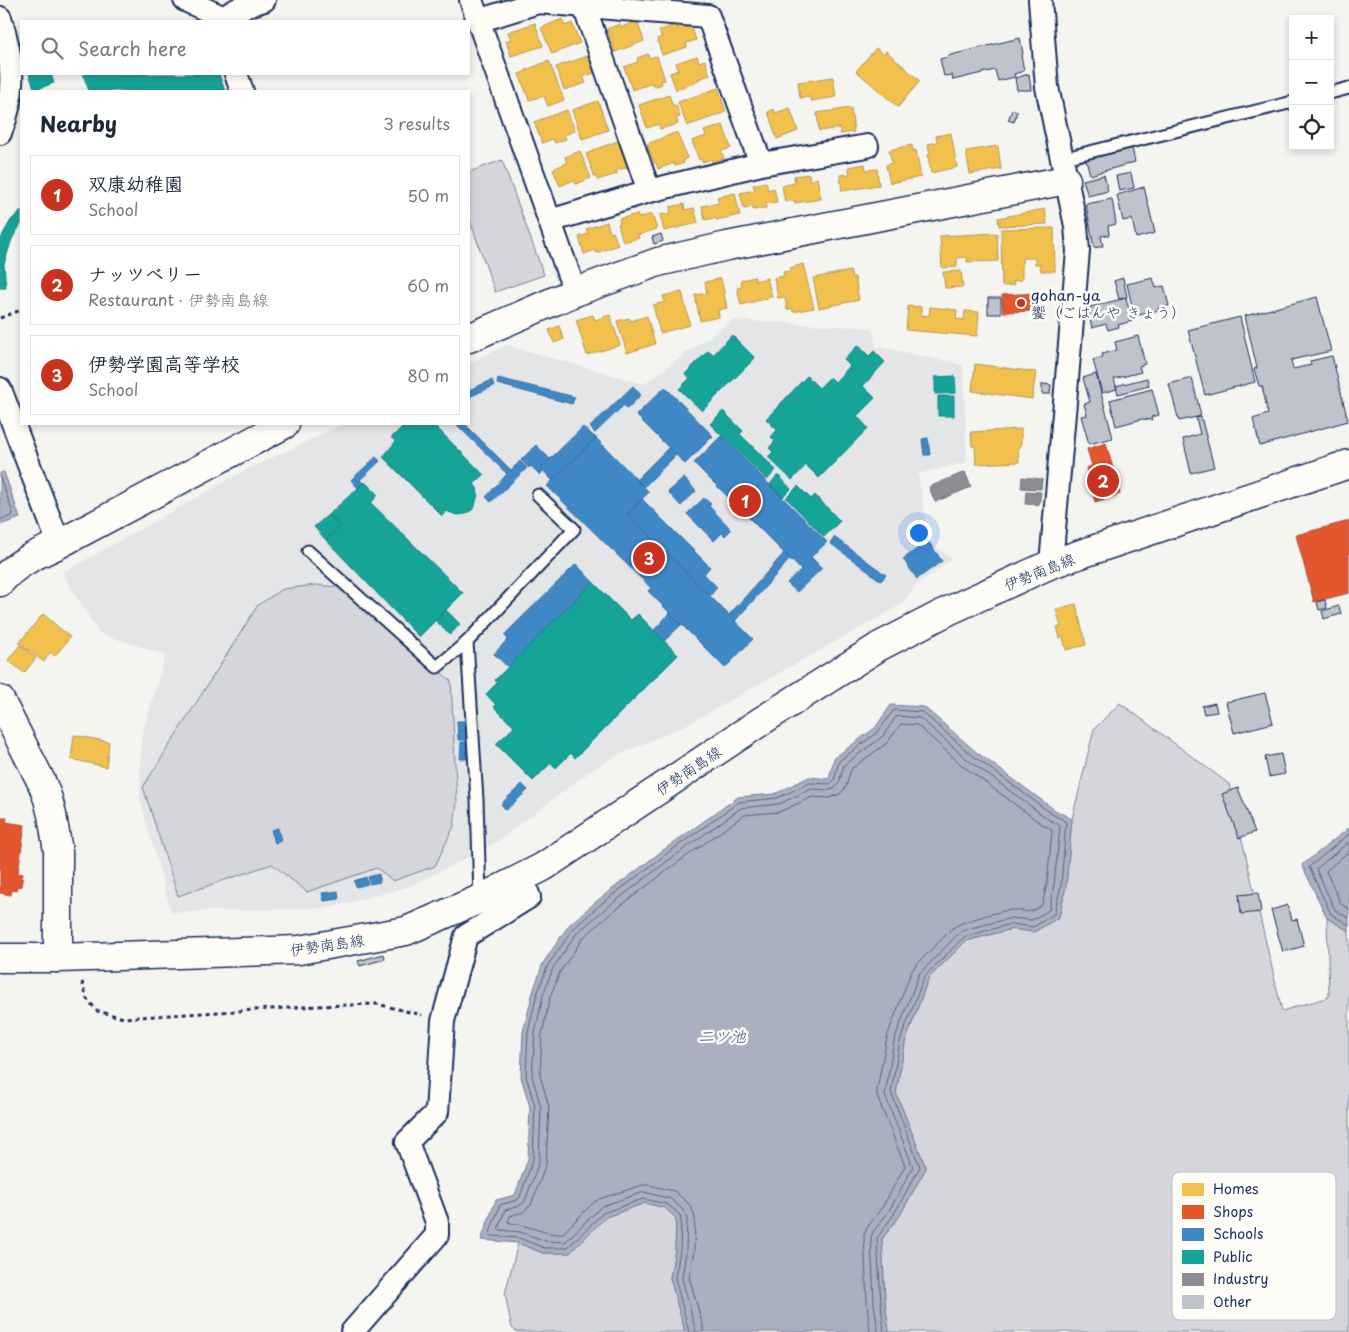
<!DOCTYPE html>
<meta charset="utf-8">
<style>
:root{--surface:#fff;--page:#f2f2f3;--text:#1f2937;--muted:#747a83;--line:#e0e1e3;--accent:#c8321e}
body{margin:0;font-family:"Playpen Sans","Klee One",sans-serif;background:var(--page);color:var(--text)}
.controls{position:absolute;right:15px;top:15px;display:grid;overflow:hidden;border-radius:0px;box-shadow:0 2px 8px #0003}
.controls button{width:45px;height:45px;display:grid;place-items:center;padding:0;border:0;border-bottom:1px solid var(--line);background:var(--surface);color:var(--text);font:25px sans-serif}
.you{position:absolute;left:918px;top:532px;width:18px;height:18px;margin:-12px;border:4px solid #fff;border-radius:50%;background:#1a73e8;box-shadow:0 0 0 8px #1a73e833}
.badge{display:grid;place-items:center;width:32px;height:32px;border-radius:50%;background:var(--accent);color:#fff;font-size:16px;font-weight:700}
.pin{position:absolute;translate:-50% -50%;border:2px solid #fff;box-shadow:0 1px 5px #0006}
.list{margin:0;padding:0;list-style:none}
h2{display:flex;justify-content:space-between;align-items:center;height:65px;margin:0;padding:0 20px;font-size:21px}
h2 small{font-size:16px;font-weight:400;color:var(--muted)}
.list li{display:grid;grid-template-columns:32px 1fr auto;gap:15px;align-items:center;box-sizing:border-box;height:80px;margin:0 10px 10px;padding:0 10px;border:1px solid var(--line);border-radius:0px}
.list b{display:block;font-size:19px;white-space:nowrap}
.list p{margin:0;font-size:16px;white-space:nowrap;color:var(--muted)}
.list em{font-size:16px;font-style:normal;color:var(--muted)}
.icon{flex:none;width:28px;height:28px;fill:none;stroke:currentColor;stroke-width:2;stroke-linecap:round;stroke-linejoin:round}
.map{position:relative;flex:none;width:1349px;height:1332px;overflow:hidden}
.search{position:absolute;background:var(--surface);box-shadow:0 2px 8px #0003;left:20px;top:20px;width:450px;height:55px;display:flex;align-items:center;gap:12px;box-sizing:border-box;padding:0 18px;border-radius:0px;color:var(--muted);font-size:19px}
.panel{position:absolute;background:var(--surface);box-shadow:0 2px 8px #0003;left:20px;top:90px;width:450px;height:335px;border-radius:0px}
.map>svg:first-child{display:block}
</style>
<div class="map">
<svg width="1349" height="1332" viewBox="0 0 1349 1332">
<rect width="100%" height="100%" fill="#f4f4f1"/>
<filter id="ink" filterUnits="userSpaceOnUse"><feTurbulence type="fractalNoise" baseFrequency=".02" numOctaves="2"/><feDisplacementMap in="SourceGraphic" scale="10" xChannelSelector="R" yChannelSelector="G"/><feConvolveMatrix kernelMatrix="1 2 1 2 8 2 1 2 1" color-interpolation-filters="sRGB"/></filter>
<g filter="url(#ink)">
<!-- built -->
<path fill="#e4e5e6" d="M732,320L872,328L876,346L963,365L967,462L918,474L929,542L952,559L918,584L899,606L690,723L614,757L592,770L492,845L411,886L329,908L171,912L140,799L141,740L165,655L99,633L62,573L242,472L343,424H469V363L506,345L644,384Z"/>
<!-- green -->
<path fill="#d4d6db" stroke="#78829c" d="M502,160L544,275L495,292L469,218V172Z
M316,585L338,587L451,681L457,802L454,826L435,866L393,881L377,868L307,892L272,864L178,896L143,787L258,605L283,589Z
M1120,703L1229,784L1282,1011L1329,997L1327,918L1349,931V1332H889L885,1302L882,1239L899,1217L926,1168L896,1093L905,1043L928,979L966,941L1012,929L1034,932L1059,917L1066,886L1072,819L1094,729Z
M645,1203L665,1208L676,1218L675,1250L670,1278L685,1332H517L512,1328L505,1294L518,1243L543,1253H570L606,1217Z"/>
<!-- water -->
<path fill="#aab0bf" stroke="#717c98" d="M4,472L20,518L0,525V473Z
M891,705L924,707L975,751L1055,810L1072,819L1066,886L1059,917L1034,932L1012,929L966,941L928,979L905,1043L896,1093L926,1168L899,1217L882,1239L885,1302L889,1332H685L670,1278L675,1250L676,1218L665,1208L645,1203L606,1217L570,1253H543L518,1243L481,1240L496,1200L515,1195L528,1159L530,1107L521,1077L523,1032L533,992L543,963L569,925L598,900L662,851L738,797L775,794L809,777L829,779L834,758L875,728Z
M1349,828V931L1327,918L1302,865Z"/>
<!-- homes -->
<path fill="#f2c14e" stroke="#b29553" d="M562,19L565,26L572,23L580,43L552,54L541,28Z
M637,21L644,41L615,52L607,29L620,24L622,27Z
M535,23L543,46L511,56L506,41L511,39L508,32Z
M677,24L678,29L691,25L696,40L686,43L687,47L662,55L657,39L662,37L659,31Z
M876,48L883,54L886,51L920,81L898,107L856,71Z
M648,54L649,58L657,56L665,80L661,81L662,84L654,87L653,83L632,90L624,67L638,62L637,58Z
M588,56L594,73L583,77L586,83L564,90L556,67Z
M697,56L699,62L705,60L710,75L698,79L699,81L676,90L670,73L678,70L676,63Z
M549,61L564,100L548,106L544,96L529,100L519,74L527,71L526,70Z
M833,77L836,97L811,101L810,97L800,98L798,82Z
M718,88L726,112L687,126L678,102Z
M669,95L673,106L676,105L680,117L676,118L678,124L660,129L659,124L647,128L639,105Z
M598,101L608,130L582,139L572,110Z
M790,108L798,131L777,139L768,112L774,109L775,113Z
M851,108L854,132L840,134V128L819,131L817,113Z
M567,110L575,131L564,135L566,139L555,143L553,139L542,143L534,122Z
M723,125L731,148L721,151L724,158L712,162L711,159L702,162L701,159L699,160L692,141L706,136L704,131Z
M677,132L687,158L683,160L684,163L675,166L674,163L658,169L656,163H654L647,144Z
M951,133L957,167L931,173L928,155L930,154L928,144L937,142L936,136Z
M618,141L627,167L616,171L617,174L597,180L596,176L595,177L586,154L593,151V150Z
M912,145L913,151L916,150L921,177L890,183L886,165L892,163L889,150Z
M998,146L1001,169L970,174L966,151Z
M580,151L591,178L576,184L574,180L560,186L553,169L567,163L565,157Z
M865,164L866,170L877,169L879,185L842,191L840,175L850,174L848,167Z
M809,174L810,181L817,178L821,199L795,203V200L785,202L782,186L795,183L794,176Z
M766,182L768,190L774,188L777,202L766,204V208L753,210V207L744,209L740,193L755,190L753,185Z
M735,193L740,215L716,220L715,218L705,220L702,206L719,203L717,197Z
M684,204L685,210L694,208L698,223L664,231L660,215L671,213L670,207Z
M1045,209L1047,224L999,226L998,218Z
M637,214L638,218L652,214L657,229L638,235L639,238L623,242L618,224L620,223L619,219Z
M607,222L610,233L613,232L618,245L596,253V250L584,254L579,237L588,234L586,229Z
M1054,228L1055,271H1041L1040,264H1035V258H1022V280L1013,281L1014,285L1002,286L1001,229Z
M997,233L998,261L967,262V257L957,258V267L942,268L940,236Z
M803,264L814,308L793,312L792,308L787,310L785,297L778,298L774,278L784,276L783,272L790,271V268Z
M850,271L852,277H855L859,300L819,308L813,278Z
M961,271L963,287L945,288L943,272Z
M755,277V281L767,278L772,297L741,305L737,288L742,287L741,280Z
M721,278L727,308L718,310L719,317L700,321L695,295L707,293L705,282Z
M682,292L690,325L660,333L653,305L665,302L663,296Z
M908,306L921,307V315L929,316L930,307L957,310L956,319L964,320L965,311L979,312L977,336L906,330Z
M593,315L595,320L610,315L620,345L587,355L576,320Z
M647,316L655,344L627,353L617,321L629,318L631,321Z
M559,326L564,339L554,343L549,330Z
M975,364L1036,372L1032,399L972,391Z
M1021,429V446L1018,447L1019,462L976,464L975,446H972L971,432Z
M1076,604L1086,645L1066,650L1063,637L1060,638L1057,627H1061L1056,609Z
M43,614L70,637L55,656L50,652L44,662L19,643Z
M20,645L36,658L24,673L8,660Z
M74,735L109,742L106,767L71,759Z"/>
<!-- shops -->
<path fill="#e4572e" stroke="#a84b3c" d="M1039,293V311L1003,312L1002,295Z
M1106,443L1120,494L1095,502L1086,468L1092,466L1087,449Z
M1349,521V593L1314,602L1296,535Z
M0,818H7L6,822L25,825L18,873L23,874L21,887L17,886L16,891L12,890L11,895L0,893Z"/>
<!-- schools -->
<path fill="#3f88c5" stroke="#346da6" d="M498,378L575,397L572,404L497,384Z
M492,380L494,386L469,397V390Z
M633,386L641,395L627,409L624,405L595,433L590,427Z
M665,387L713,436L685,464L636,415Z
M456,424H465L511,470L520,461L527,468L491,502L486,497L507,474Z
M583,427L596,438L552,480L541,468Z
M721,436L827,542L811,557L822,568L797,592L787,583L801,570L694,463Z
M596,438L649,492L628,514L753,639L725,668L648,591L651,588L547,486Z
M928,438L930,455H924L922,439Z
M536,445L550,459L541,468L543,471L540,475L531,466L529,468L521,460Z
M668,448L676,455L644,487L636,480Z
M376,457L380,461L360,480L363,483L358,488L351,480Z
M684,478L696,491L681,506L668,492Z
M704,498L711,504L709,506L729,527L728,528L731,530L725,536L722,533L714,541L687,514Z
M642,499L710,567L704,574L717,587L710,596L628,514Z
M834,537L886,575L881,581L830,543Z
M928,541L942,561L917,579L903,559Z
M784,553L790,559L735,621L729,615Z
M576,564L593,582L508,667L494,654L508,639L504,635Z
M670,613L681,625L664,641L654,630Z
M457,721H465L466,740H458Z
M461,742H468L467,759H460Z
M522,784L528,790L506,810L501,804Z
M278,828L281,841L275,843L271,830Z
M379,874L380,882L370,884L368,877Z
M366,877L368,884L356,887L354,881Z
M338,891L339,899L324,901L322,893Z"/>
<!-- public -->
<path fill="#17a398" stroke="#188087" d="M29,74H51L54,83L35,90Z
M83,74H219L225,91H89Z
M21,211V224L12,239L4,264L6,288H0V242L3,234L11,220Z
M732,335L755,358L702,411L679,389L690,378L685,374L708,351L713,355Z
M858,345L869,356L874,351L885,362L863,386L875,398L857,416L868,428L819,478L806,465L792,480L768,457L773,452L769,448L775,441L771,437L777,430L766,419L807,376L819,388L830,377L835,382L850,366L844,360Z
M955,376L956,393L935,394V377Z
M938,396H954V416H938Z
M723,411L743,431L740,434L776,470L767,480L710,424Z
M405,424H433L484,475L474,484L477,488L478,494L475,506L472,510L466,514L457,515L446,511L442,516L383,457L396,441L391,438Z
M778,475L791,489L783,497L770,484Z
M365,482L378,495L371,503L463,593L419,637L326,540L340,526L329,514Z
M798,486L811,499L815,495L840,521L824,537L786,498Z
M329,514L340,526L326,540L314,527Z
M593,582L631,620L638,614L678,655L575,758L571,753L556,768L551,763L533,781L496,744L514,727L494,707L496,705L486,694L497,683L495,680Z
M446,610L460,624L450,635L436,621Z"/>
<!-- industry -->
<path fill="#8d8d92" stroke="#6b7182" d="M965,472L971,487L935,502L929,487Z
M1022,477L1042,479L1041,489L1021,488Z
M1026,491L1041,492L1039,505L1025,504Z"/>
<g fill="none" stroke-linecap="round" stroke-linejoin="round">
<!-- shore -->
<path stroke="#546385" stroke-width="1" d="M0,477L13,513L12,516L0,520
M1349,834L1309,867L1331,914L1349,925
M1349,842L1316,869L1335,910L1349,918
M1349,851L1326,871L1341,904L1349,909
M689,1332L675,1278L680,1251L681,1217L679,1214L667,1204L643,1199L603,1213L567,1248H544L519,1238L491,1236L489,1235L500,1205L517,1200L520,1197L533,1159L535,1106L526,1076L528,1032L537,994L548,965L573,929L601,904L665,855L739,802L777,798L810,783L830,784L834,780L839,761L878,732L893,711L895,710L922,712L972,755L1052,814L1065,821L1066,823L1061,886L1054,914L1033,927L1011,924L964,937L924,977L900,1041L891,1092L920,1167L894,1214L877,1238L881,1303L884,1332
M696,1332L682,1278L686,1252L687,1216L683,1210L671,1199L644,1192L602,1206L565,1242L546,1241L520,1232L500,1230L498,1229L505,1210L519,1206L525,1201L539,1162L541,1107L532,1076L535,1033L543,995L553,968L577,933L605,909L669,860L741,808L779,804L811,789L828,790L834,789L839,783L844,765L882,737L896,717L898,716L920,718L968,760L1048,819L1059,825L1060,827L1054,885L1049,910L1032,920L1011,918L964,930L959,933L919,974L894,1041L885,1095L913,1167L889,1211L873,1232L871,1237L874,1303L878,1332
M703,1332V1326L689,1277L694,1251L695,1218L693,1211L689,1204L674,1191L649,1185H643L599,1199L593,1203L562,1234C545,1234 540,1230 525,1226C519,1224 513,1224 508,1222L510,1216L523,1212L531,1205L546,1164L549,1107L540,1075L542,1034L550,997L560,972L583,938L610,914L673,866L744,815L779,812L812,797L829,798L840,794L846,787L851,769L887,743L901,724L917,725L963,766L1043,825L1051,829L1052,832L1047,883L1042,905C1026,916 1028,910 1012,910C1002,910 961,922 954,927L915,966L911,972L887,1037L877,1089V1096L905,1166L883,1206L867,1228L864,1235L867,1303L870,1332"/>
</g>
<!-- building -->
<path fill="#bfc3cc" stroke="#1b2f5e" d="M1020,38L1023,54L1021,55L1024,71L1014,74L1015,77L998,81L995,70L953,80L952,75L944,76L940,59L948,57L947,56Z
M1029,74L1031,90H1017L1015,78Z
M1012,110L1017,111L1014,122L1008,120Z
M1132,147L1135,162L1090,175L1086,159Z
M1131,173L1134,188L1119,191L1116,176Z
M1104,175L1108,191L1088,196L1083,180Z
M1144,187L1155,233L1136,238L1132,219L1123,221L1117,195Z
M1112,199L1116,224L1108,226L1109,235L1101,236L1103,246L1094,248L1086,204Z
M661,234L663,241L654,244L652,237Z
M1123,278L1127,297L1119,299L1114,281Z
M1153,278L1156,288L1164,286L1169,306L1158,308L1159,310L1135,316L1134,315L1127,284Z
M1317,297L1331,351L1291,360L1293,369L1311,365L1310,361L1332,356L1348,421L1260,446L1253,419L1268,414L1262,386H1259L1254,369L1257,368L1245,316Z
M988,298H1001V314H988Z
M1126,298L1132,321L1118,325L1119,327L1108,330L1106,324L1092,328L1088,310H1091L1090,307Z
M1240,317L1255,382L1205,395L1188,330Z
M1138,336L1145,364L1139,366L1141,372L1114,379L1117,389L1102,393L1093,360L1103,357L1102,354L1117,350L1115,342Z
M1096,374L1113,438L1089,444L1081,416L1087,415L1084,404L1090,402L1083,378Z
M1147,378L1149,386L1118,394L1116,386Z
M1192,378L1201,416L1179,421L1169,384Z
M1042,384L1051,385L1050,394H1042Z
M1152,389L1159,415L1151,417L1152,420L1142,419L1116,426L1110,400Z
M1201,417L1214,467L1191,473L1183,439L1200,434L1196,418Z
M1325,600L1327,608L1319,610L1317,602Z
M1339,606L1341,614L1324,619L1322,611Z
M1265,693L1273,723L1234,733L1226,702Z
M1215,703L1217,712L1204,714L1202,706Z
M1281,754L1285,774L1269,777L1265,757Z
M1238,788L1255,832L1239,838L1222,794Z
M1258,893L1261,912L1241,914L1239,895Z
M1288,905L1292,920L1297,919L1304,946L1283,952L1271,910Z
M384,954L385,959L360,966L358,961Z"/>
<g fill="none" stroke-linecap="round" stroke-linejoin="round">
<defs>
<path id="service" d="M1330,93L1349,88
M1061,159L1293,102
M308,551L437,667L467,642L477,800L480,897
M467,642L574,529L538,495"/>
<path id="minor" d="M185,0L224,18
M471,0L575,292
M1040,0L1047,87L1076,226L1078,251L1051,564
M584,6L649,191
M0,18C13,59 17,92 0,133
M223,21C228,10 253,4 264,0
M478,21L538,2L708,16L761,164L649,191L550,221
M236,74L242,91
M761,164L867,146
M0,389L59,544
M352,1332L437,1235V1222L407,1142L437,1112L443,1021L466,936L529,897L522,878"/>
<path id="tertiary" d="M469,338L575,292L658,262L727,246L1066,180
M0,582C16,563 37,554 59,544L285,424
M0,700L42,783L48,799L52,815L58,851V958"/>
<path id="primary" d="M0,958H58L299,950L406,931L480,899L543,867L763,720L880,646L948,611L1051,564L1349,464"/>
</defs>
<!-- service casing -->
<use href="#service" stroke="#1b2f5e" stroke-width="15"/>
<!-- minor casing -->
<use href="#minor" stroke="#1b2f5e" stroke-width="26"/>
<!-- tertiary casing -->
<use href="#tertiary" stroke="#1b2f5e" stroke-width="31"/>
<!-- primary casing -->
<use href="#primary" stroke="#1b2f5e" stroke-width="31"/>
<!-- path -->
<path stroke="#1b2f5e" stroke-width="3" stroke-dasharray="4 4" stroke-linecap="butt" d="M0,318L21,310
M82,982L87,999L97,1011L124,1018L317,1006L377,1004L422,1015"/>
<!-- service -->
<use href="#service" stroke="#fdfcf7" stroke-width="11"/>
<!-- minor -->
<use href="#minor" stroke="#fdfcf7" stroke-width="22"/>
<!-- tertiary -->
<use href="#tertiary" stroke="#fdfcf7" stroke-width="28"/>
<!-- primary -->
<use href="#primary" stroke="#fdfcf7" stroke-width="28"/>
</g>
</g>
<!-- markers -->
<circle fill="#c8321e" stroke="#fdfcf7" stroke-width="2" cx="1021" cy="303" r="5"/>
<g text-anchor="middle" dominant-baseline="central" stroke-width="5" stroke-linejoin="round" paint-order="stroke">
<!-- poi labels -->
<g font-size="15" fill="#1b2f5e" stroke="#fdfcf7" text-anchor="start">
<text x="1031" y="294">gohan-ya<tspan x="1031" dy="17">饗（ごはんや きょう）</tspan></text>
</g>
<!-- street labels -->
<g font-size="15" fill="#1b2f5e" stroke="#fdfcf7">
<text transform="translate(1039 571) rotate(-22)">伊勢南島線</text>
<text transform="translate(688 770) rotate(-34)">伊勢南島線</text>
<text transform="translate(327 944) rotate(-8)">伊勢南島線</text>
</g>
<!-- water labels -->
<g font-size="16" font-style="italic" fill="#46567b" stroke="#fdfcf7">
<text x="722" y="1035">二ツ池</text>
</g>
</g>
<!-- legend -->
<rect x="1172" y="1172" width="164" height="148" rx="8" fill="#fdfcf7" stroke="#b9bec9" stroke-width="1"/>
<rect x="1182" y="1183" width="22" height="13" fill="#f2c14e"/>
<rect x="1182" y="1205" width="22" height="14" fill="#e4572e"/>
<rect x="1182" y="1228" width="22" height="13" fill="#3f88c5"/>
<rect x="1182" y="1250" width="22" height="14" fill="#17a398"/>
<rect x="1182" y="1273" width="22" height="13" fill="#8d8d92"/>
<rect x="1182" y="1295" width="22" height="14" fill="#bfc3cc"/>
<g font-size="14" fill="#1b2f5e">
<text x="1213" y="1194">Homes</text>
<text x="1213" y="1217">Shops</text>
<text x="1213" y="1239">Schools</text>
<text x="1213" y="1262">Public</text>
<text x="1213" y="1284">Industry</text>
<text x="1213" y="1307">Other</text>
</g>
</svg>
<div class="controls">
<button>+</button>
<button>−</button>
<button><svg class="icon" aria-label="locate" viewBox="0 0 24 24"><circle cx="12" cy="12" r="6"/><path d="M12 2v4M12 18v4M2 12h4M18 12h4"/></svg></button>
</div>
<div class="you"></div>
<div class="pin badge" style="left:745px;top:501px">1</div>
<div class="pin badge" style="left:1103px;top:481px">2</div>
<div class="pin badge" style="left:649px;top:558px">3</div>
<div class="search"><svg class="icon" aria-label="search" viewBox="0 0 24 24"><circle cx="10" cy="10" r="6"/><path d="M15 15l6 6"/></svg>Search here</div>
<section class="panel">
<h2>Nearby<small>3 results</small></h2>
<ul class="list">
<li><span class="badge">1</span><div><b>双康幼稚園</b><p>School</p></div><em>50 m</em></li>
<li><span class="badge">2</span><div><b>ナッツベリー</b><p>Restaurant · 伊勢南島線</p></div><em>60 m</em></li>
<li><span class="badge">3</span><div><b>伊勢学園高等学校</b><p>School</p></div><em>80 m</em></li>
</ul>
</section>
</div>
